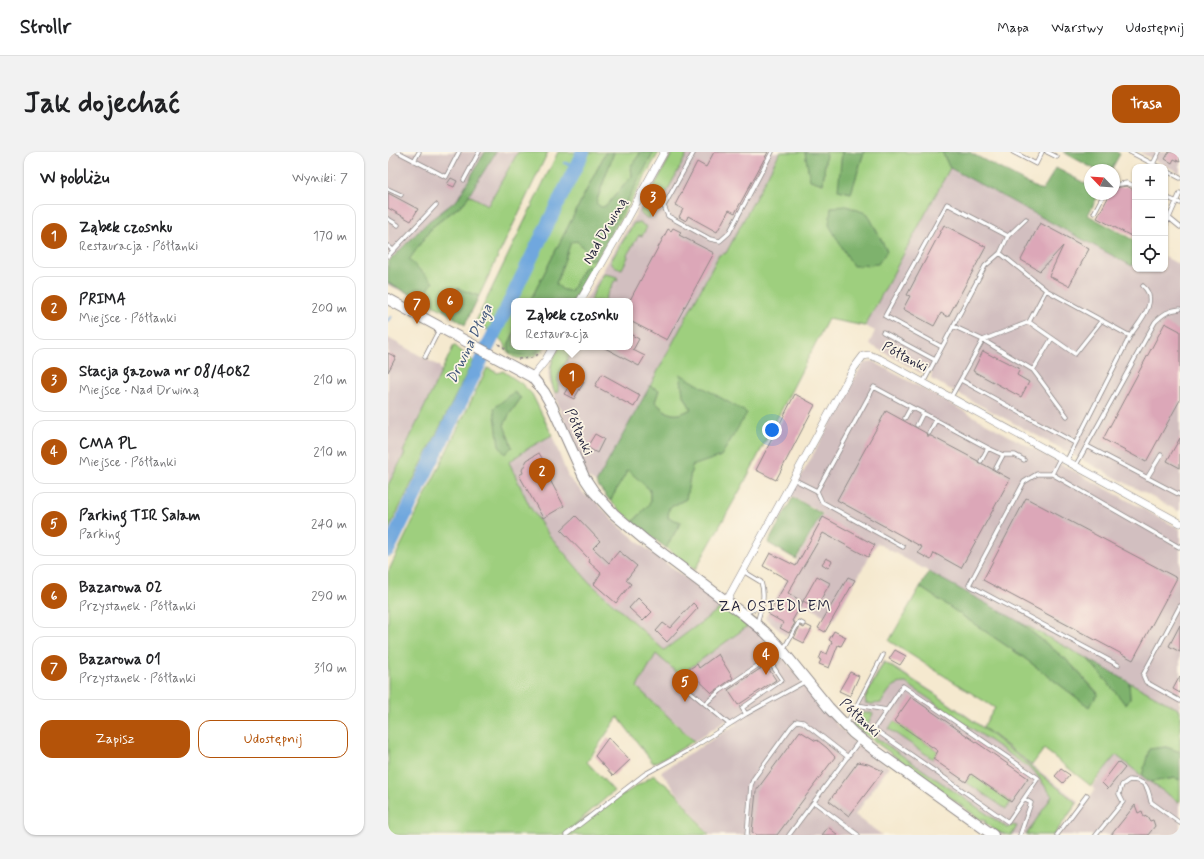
<!DOCTYPE html>
<html lang="pl">
<meta charset="utf-8">
<style>
:root{--surface:#fff;--page:#f2f2f2;--text:#202124;--muted:#757577;--line:#e0e0e0;--accent:#b45309}
body{margin:0;font-family:Mynerve,sans-serif;background:var(--page);color:var(--text)}
.controls{position:absolute;right:12px;top:12px;display:grid;overflow:hidden;border-radius:8px;box-shadow:0 1px 3px #0004}
.controls button{width:36px;height:36px;display:grid;place-items:center;padding:0;border:0;border-bottom:1px solid var(--line);background:var(--surface);color:var(--text);font:20px sans-serif}
.compass{position:absolute;left:696px;top:12px;width:36px;height:36px;border-radius:50%;background:var(--surface);box-shadow:0 1px 3px #0004;rotate:295deg}
.you{position:absolute;left:384px;top:278px;width:14px;height:14px;margin:-10px;border:3px solid #fff;border-radius:50%;background:#1a73e8;box-shadow:0 0 0 6px #1a73e833}
.badge{display:grid;place-items:center;width:26px;height:26px;border-radius:50%;background:var(--accent);color:#fff;font-size:13px;font-weight:700}
.pin{position:absolute;translate:-50% -33px;filter:drop-shadow(0 1px 2px #0008)}
.pin::after{content:'';position:absolute;top:21px;width:14px;height:12px;background:inherit;clip-path:polygon(0 0,100% 0,50% 100%)}
.popup{position:absolute;left:123px;top:146px;width:122px;height:52px;box-sizing:border-box;display:grid;place-content:center;border-radius:8px;background:var(--surface);filter:drop-shadow(0 1px 3px #0005);font-size:13px;white-space:nowrap;color:var(--muted)}
.popup b{font-size:15px;color:var(--text)}
.popup::after{content:'';position:absolute;left:50%;top:100%;margin-left:-8px;border:8px solid transparent;border-top-color:var(--surface)}
.list{margin:0;padding:0;list-style:none}
h2{display:flex;justify-content:space-between;align-items:center;height:52px;margin:0;padding:0 16px;font-size:17px}
h2 small{font-size:13px;font-weight:400;color:var(--muted)}
.list li{display:grid;grid-template-columns:26px 1fr auto;gap:12px;align-items:center;box-sizing:border-box;height:64px;margin:0 8px 8px;padding:0 8px;border:1px solid var(--line);border-radius:12px}
.list b{display:block;font-size:15px;white-space:nowrap}
.list p{margin:0;font-size:13px;white-space:nowrap;color:var(--muted)}
.list em{font-size:13px;font-style:normal;color:var(--muted)}
.actions{display:flex;gap:8px;padding:12px 16px}
.actions a{flex:1;padding:9px 0;border:1px solid var(--accent);border-radius:12px;text-align:center;font-size:14px;color:var(--accent)}
.actions .main{background:var(--accent);color:#fff}
.icon{flex:none;width:22px;height:22px;fill:none;stroke:currentColor;stroke-width:2;stroke-linecap:round;stroke-linejoin:round}
.map{position:relative;flex:none;width:792px;height:683px;overflow:hidden;border-radius:12px}
header{display:flex;align-items:center;gap:24px;box-sizing:border-box;height:56px;padding:0 20px;background:var(--surface);border-bottom:1px solid var(--line)}
header strong{font-size:19px}
nav{display:flex;gap:22px;margin-inline-start:auto;font-size:14px}
.intro{display:flex;align-items:center;justify-content:space-between;box-sizing:border-box;height:96px;padding:0 24px}
h1{margin:0;font-size:28px}
.button{padding:10px 18px;border-radius:12px;background:var(--accent);color:#fff;font-size:14px;font-weight:700}
main{display:flex;gap:24px;padding:0 24px}
aside{flex:1;background:var(--surface);border-radius:12px;box-shadow:0 1px 3px #0004}
.map>svg:first-child{display:block}
</style>
<header>
<strong>Strollr</strong>
<nav><a>Mapa</a><a>Warstwy</a><a>Udostępnij</a></nav>
</header>
<div class="intro"><h1>Jak dojechać</h1><a class="button">Trasa</a></div>
<main>
<aside>
<h2>W pobliżu<small>Wyniki: 7</small></h2>
<ul class="list">
<li><span class="badge">1</span><div><b>Ząbek czosnku</b><p>Restauracja · Półłanki</p></div><em>170 m</em></li>
<li><span class="badge">2</span><div><b>PRIMA</b><p>Miejsce · Półłanki</p></div><em>200 m</em></li>
<li><span class="badge">3</span><div><b>Stacja gazowa nr 08/4082</b><p>Miejsce · Nad Drwiną</p></div><em>210 m</em></li>
<li><span class="badge">4</span><div><b>CMA PL</b><p>Miejsce · Półłanki</p></div><em>210 m</em></li>
<li><span class="badge">5</span><div><b>Parking TIR Salam</b><p>Parking</p></div><em>240 m</em></li>
<li><span class="badge">6</span><div><b>Bazarowa 02</b><p>Przystanek · Półłanki</p></div><em>290 m</em></li>
<li><span class="badge">7</span><div><b>Bazarowa 01</b><p>Przystanek · Półłanki</p></div><em>310 m</em></li>
</ul>
<div class="actions"><a class="main">Zapisz</a><a>Udostępnij</a></div>
</aside>
<div class="map">
<svg width="792" height="683" viewBox="0 0 792 683">
<rect width="100%" height="100%" fill="#fcf5e5"/>
<filter id="ink" filterUnits="userSpaceOnUse"><feTurbulence type="fractalNoise" baseFrequency=".025" numOctaves="2"/><feDisplacementMap in="SourceGraphic" scale="8" xChannelSelector="R" yChannelSelector="G"/><feConvolveMatrix kernelMatrix="1 2 1 2 8 2 1 2 1" color-interpolation-filters="sRGB"/></filter>
<filter id="wash" filterUnits="userSpaceOnUse"><feTurbulence type="fractalNoise" baseFrequency=".012" numOctaves="4" result="noise"/><feDisplacementMap in="SourceGraphic" scale="16" xChannelSelector="R" yChannelSelector="G"/><feGaussianBlur stdDeviation="0.9" result="paint"/><feColorMatrix in="noise" values="0 0 0 0 0 0 0 0 0 0 0 0 0 0 0 0 0 1.4 0 .05"/><feComposite in="paint" operator="in"/></filter>
<g filter="url(#wash)">
<rect width="100%" height="100%" fill="#f5e9cf"/>
<!-- industrial -->
<path fill="#d2bfc0" d="M0,0H130L46,153L0,133Z
M282,0H392L338,101L331,103L262,234L208,331L198,324L161,229L160,220L164,206L171,195H242V149H197L256,48Z
M751,0H792V21L755,2Z
M562,16L744,114L747,108V117H777V105L792,113V360L543,227L544,220L539,217L533,221L481,192L487,179L477,174Z
M0,186L51,214L54,220L15,299L17,301L0,333Z
M484,209L792,377V558L489,391L445,469L415,451L398,484L377,466L435,361L403,343L473,215L475,212Z
M164,283L180,325L198,344L203,345L230,373L255,394L335,454L276,498L201,430L161,383L142,355L121,310L139,297Z
M361,473L387,496L441,564L467,591L501,615L467,663L494,683H322L273,620L349,572L342,566L307,589L249,535L268,502L292,523Z
M495,508L547,541L595,575L691,650L667,683H612L491,594L462,572Z
M728,602L754,624L792,651V683H671L707,638L704,635Z"/>
<!-- green -->
<path fill="#9ecf7e" stroke="#60785c" fill-rule="evenodd" d="M130,0H160L91,144L69,137L55,158L34,148L44,130L20,108L44,75L76,51L81,43L100,53Z
M170,0H218L142,149H126V181L121,191V200L149,201L153,195H157C150,205 135,210 124,204C121,202 120,199 117,197L118,194L113,188L88,169Z
M226,0H252L251,3L243,14L244,24L218,54L213,56L208,51Z
M266,0H271L186,149H184L203,117L196,115L183,139L175,138L168,132L183,89H189L207,107Z
M285,0H300L276,45L268,46L265,43L263,40Z
M392,0H417L422,27L435,32L438,0H454L451,38L463,41L476,0H554L562,16L477,174L440,167L356,331L307,418L278,396L293,370L280,366L281,356L298,347L304,313L333,304L293,222L295,242L303,257C285,267 281,262 267,250L271,238L262,234L331,103L338,101Z
M257,50L262,51L267,55L266,62L264,61L261,67L255,64L252,60Z
M246,71H252L259,75L254,84L251,83L239,103L240,105L234,117C229,116 225,114 223,109Z
M216,122L223,123L229,125L230,129L227,128L216,149H203L207,137Z
M66,193L85,209L0,379V333L17,301L15,300Z
M172,195H186L170,225V240L167,241C160,223 161,211 172,195Z
M99,216L110,221L115,219L134,232L144,242L164,283L139,297L121,310L142,355L161,383L201,430L276,498L335,454L360,474L292,523L268,502L249,535L306,589L281,604L265,611L230,565L199,610L226,639L184,675L266,623L288,641L321,683H0V420ZM126,240L133,246L121,263L116,273Z
M240,317L262,338V351L245,370L222,349Z
M532,435L635,505L701,555L710,541L680,509L630,469L700,507L738,553L742,547L741,530L792,558V600L778,595L762,597L754,624L728,603L703,634L656,597L644,613L595,575L607,556L501,489Z
M496,510L547,542L595,576L689,651L666,683H638L664,644L646,619L518,531C504,530 500,541 493,551L484,552L477,551L478,549L477,546Z
M471,561H484L485,562C478,574 478,579 490,587L609,669L620,676L624,673L629,674L624,683C613,683 606,678 597,671V668H593L474,580L465,573C465,567 467,565 471,561Z
M506,569L550,599L545,607L501,577Z
M583,622L623,650L618,657L578,630Z
M787,626L792,628V649L791,650L762,630Z"/>
<!-- forest -->
<path fill="#7eb26d" stroke="#506a54" d="M97,0H108L76,51L44,75L21,108L45,130L34,148L0,131V110L41,69L69,48Z
M218,0H226L208,51L213,55L218,54L244,24L243,14L251,3L252,0H266L207,107L201,108L199,100L189,89L183,90L168,132L175,138L183,139L196,115L201,114L203,117L184,149H142Z
M417,0H438L435,32L422,28Z
M454,0H476L463,41L450,38Z
M554,0H581L654,39L668,16L702,34V42H711L700,63L747,89V108L744,114L562,16Z
M675,0H728L732,2L723,18H708Z
M459,54L480,62L499,99L490,112L465,114L441,73L443,55Z
M69,136L91,144L77,173L55,158Z
M126,181V195H153C145,206 133,205 121,200V191Z
M292,222L359,261L333,304L304,314L298,347L281,356L280,366L293,370L278,396L245,370L262,351V338L240,318L222,349L208,331L262,234L271,238L267,250C280,262 285,267 303,257L295,242Z
M126,240L133,246L121,263L116,273L124,295L117,302L111,294L106,256Z
M405,345L434,362L408,407L380,391Z
M541,420L630,469L680,509L710,542L701,555L635,505L532,435Z
M700,507L741,530L742,547L738,553Z
M778,595L792,600V628L787,626L762,630L754,624L761,597Z"/>
<g fill="none" stroke-linecap="round" stroke-linejoin="round">
<!-- stream -->
<path stroke="#70a7de" stroke-width="2.5" d="M176,11L189,13
M0,169L3,165"/>
<!-- river -->
<path stroke="#70a7de" stroke-width="14" d="M0,398L195,0"/>
</g>
<g id="blocks">
<!-- building -->
<path fill="#dca7b8" d="M326,0H380L347,61L341,58L329,80L300,64L298,69L291,65L295,57L287,53L309,10L318,15Z
M781,0H792V10L786,7L784,11L777,7Z
M63,26L69,29L66,35L59,32Z
M739,34L747,39V86L709,66L722,42H726V36Z
M0,41L30,57L23,69L0,56Z
M652,71L701,97L681,134L661,124L675,94L652,119L633,108Z
M556,73L598,95L560,165L553,161L546,174L515,157L522,144L519,143Z
M285,76L293,80L291,83L326,101L279,188L242,169V148L280,77L283,79Z
M777,171L792,179V248L758,310L715,287Z
M242,182L251,187L245,198L257,204L251,214L215,195H242Z
M595,199L606,205V204L632,217L629,223L641,230L633,245L585,219Z
M0,201L8,205L0,220Z
M214,222L252,243L246,255L207,234Z
M187,224L196,230L186,247L176,242Z
M407,242L427,253L388,328L368,318Z
M498,259L538,281L539,284H543L590,309L591,312H595L622,327L573,416L546,401L543,408L530,401L534,395L449,348Z
M207,282L216,287L209,301L199,295Z
M792,286V316L779,309Z
M151,301L157,311L154,313L176,354L155,366L131,323L135,321L134,318L139,308Z
M638,346L789,426L745,508L595,428Z
M188,364L212,389L205,396L221,411L231,399L249,414L238,428L243,432L228,451L206,432L213,421L201,410L202,408L173,378Z
M435,365L487,393L480,405L435,381L400,441L415,450L404,469L407,471L401,481L392,476L396,471L380,462L400,428L375,414L382,401L408,414Z
M438,406L444,409L440,416L434,412Z
M429,424L442,431L428,456L415,449Z
M460,425L467,428L437,480L430,476Z
M250,446L264,460L255,469L241,456Z
M305,451L310,456L279,490L268,479L275,471L282,476Z
M418,473L424,476L416,491L406,486L412,474L416,476Z
M792,473V500L781,494Z
M446,479L458,485L453,494L450,493L441,516L431,512L433,508L431,507L434,500L439,502L444,490L441,488Z
M507,498L518,504L512,513L501,507Z
M330,502L345,526L324,541L300,518L309,512L311,516Z
M378,513L388,528L350,553L340,538Z
M462,520L471,524L462,544L451,539Z
M792,524V541L785,537Z
M523,545L640,626L623,650L583,622L578,630L545,607L550,599L506,569Z
M412,579L428,589L429,588L439,596L447,605L389,683H369L364,680L368,639Z
M220,586L224,589L242,608L225,624L207,604Z
M470,610L480,612L495,619L461,664L441,649Z
M730,610L737,616L720,637L714,631Z
M673,617L682,623L675,631L667,624Z
M747,653L750,661L754,659L756,665L759,664L762,669L765,668L767,674L760,683H723Z
M440,675L450,683H434Z"/>
</g>
</g>
<g filter="url(#ink)">
<use href="#blocks" fill-opacity="0" stroke="#8c8685" stroke-width="1"/>
<g fill="none" stroke-linecap="round" stroke-linejoin="round">
<defs>
<path id="lane" d="M10,0L58,25L71,0
M625,0L648,12L654,0
M659,0L669,5
M742,0L771,15
M26,9L31,0
M765,12L771,0
M777,18L792,26
M76,28L91,0
M726,33L739,31L747,34
M0,37L13,43
M253,42L276,54L280,64L322,87L332,89L341,81L384,0
M777,45L792,51
M276,54L306,0
M706,61L716,42
M781,66L792,75
M0,67L10,73
M777,75L792,41
M620,84L638,67
M0,94L5,98
M612,101L658,138L641,170L595,188L645,218
M0,104L48,53
M658,138L742,184L679,308
M641,170L687,202L714,168
M495,180L547,208
M742,184C751,170 772,149 755,134
M664,186L645,218L679,264
M37,205L52,176
M573,228L687,291
M535,231L597,114L612,101L620,84L559,52L497,164L554,195
M563,245L595,188L565,174
M523,255L535,261L529,273
M535,261L548,268L541,281
M548,268L600,296L593,309
M699,294L792,343
M600,296L615,303L608,316
M615,303H627L636,308
M672,306L664,322L791,395L792,394
M688,313L767,170C775,162 781,158 792,157
M664,322H649L636,330L581,433L730,513
M759,326L773,303
M405,327L429,339L434,350L515,395
M429,339L486,235L523,255L517,266
M355,419L373,430C378,445 373,456 369,471
M792,454L755,523L758,530L792,549
M356,461L374,454
M292,531L341,572
M317,552L332,539L375,510L388,503L395,498L411,470L415,472
M469,553L499,558L515,534L650,626L620,670L486,577L499,558
M358,562L354,556L394,528L380,507
M458,572L469,553L495,503
M426,650L470,683
M178,683L257,622L301,598L358,562L418,529
M359,683L363,633L366,626L403,575L409,569L415,570L460,605
M401,683L472,588
M632,683L643,651L636,647
M669,683L699,643
M708,683L735,650L731,642L734,633L741,628C758,628 760,635 763,650L792,671"/>
<path id="street" d="M192,149L236,73L276,0
M144,225L157,209L165,195
M338,450L466,216L475,204L481,203L492,207L792,371"/>
<path id="secondary" d="M0,147L144,225L156,240L164,254L196,325L206,340L226,362L258,389L355,462L377,480L389,492L441,556L465,581L488,599L605,683"/>
</defs>
<!-- lane casing -->
<use href="#lane" stroke="#8c8685" stroke-width="5"/>
<!-- street casing -->
<use href="#street" stroke="#8c8685" stroke-width="8"/>
<!-- secondary casing -->
<use href="#secondary" stroke="#8c8685" stroke-width="12"/>
<!-- path -->
<path stroke="#8c8685" stroke-width="1.5" stroke-dasharray="3 3" stroke-linecap="butt" d="M110,192L117,196L116,200
M130,207L143,206L153,201"/>
<!-- lane -->
<use href="#lane" stroke="#fff" stroke-width="3.5"/>
<!-- street -->
<use href="#street" stroke="#fff" stroke-width="7"/>
<!-- secondary -->
<use href="#secondary" stroke="#fff" stroke-width="10"/>
</g>
</g>
<g text-anchor="middle" dominant-baseline="central" stroke-width="3.5" stroke-linejoin="round" paint-order="stroke">
<!-- street labels -->
<g font-size="14" fill="#22223b" stroke="#fcf5e5">
<text transform="translate(217 79) rotate(-60)">Nad Drwiną</text>
<text transform="translate(517 205) rotate(28)">Półłanki</text>
<text transform="translate(191 280) rotate(66)">Półłanki</text>
<text transform="translate(472 566) rotate(43)">Półłanki</text>
</g>
<!-- water labels -->
<g font-size="15" font-style="italic" fill="#41577c" stroke="#fcf5e5">
<text transform="translate(82 192) rotate(-64)">Drwina Długa</text>
</g>
<!-- neighbourhood labels -->
<g font-size="15" letter-spacing="1" fill="#22223b" stroke="#fcf5e5">
<text x="387" y="455">ZA OSIEDLEM</text>
</g>
</g>
</svg>
<div class="controls">
<button>+</button>
<button>−</button>
<button><svg class="icon" aria-label="locate" viewBox="0 0 24 24"><circle cx="12" cy="12" r="6"/><path d="M12 2v4M12 18v4M2 12h4M18 12h4"/></svg></button>
</div>
<svg class="compass" viewBox="-18 -18 36 36"><path d="M0-13l5 13h-10z" fill="#e53935"/><path d="M0 13l5-13h-10z" fill="#757577"/></svg>
<div class="you"></div>
<div class="pin badge" style="left:184px;top:244px">1</div>
<div class="popup"><b>Ząbek czosnku</b>Restauracja</div>
<div class="pin badge" style="left:154px;top:339px">2</div>
<div class="pin badge" style="left:265px;top:65px">3</div>
<div class="pin badge" style="left:378px;top:523px">4</div>
<div class="pin badge" style="left:297px;top:550px">5</div>
<div class="pin badge" style="left:62px;top:169px">6</div>
<div class="pin badge" style="left:29px;top:172px">7</div>
</div>
</main>
